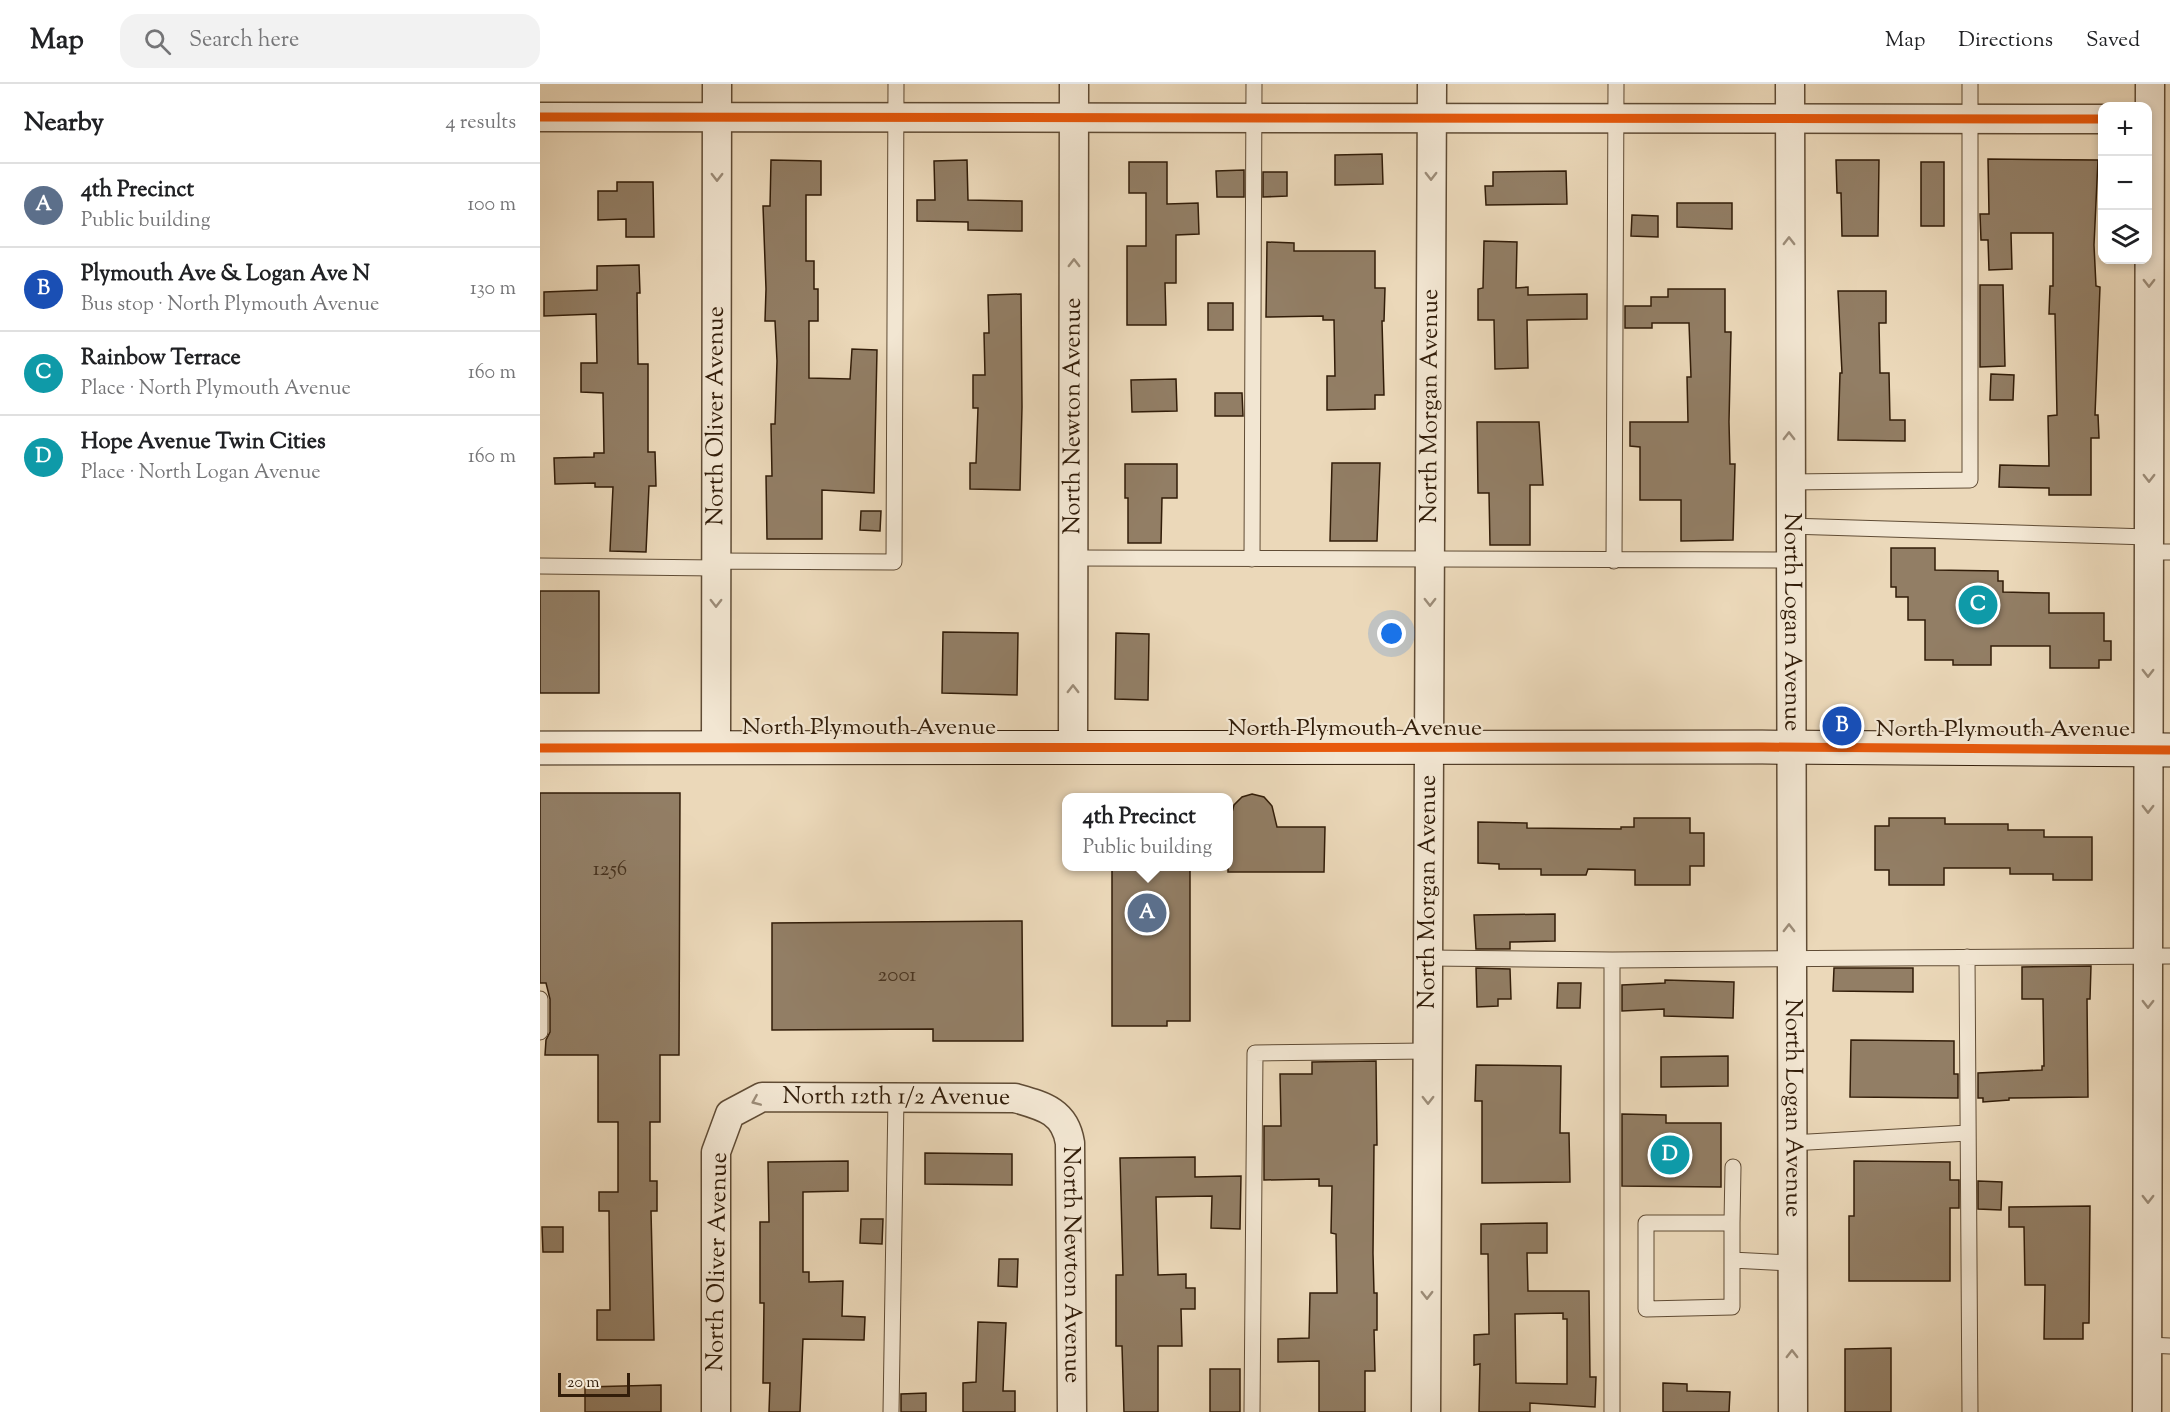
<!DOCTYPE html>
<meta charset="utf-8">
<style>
:root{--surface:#fff;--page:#f2f2f2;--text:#202124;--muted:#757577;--line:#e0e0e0;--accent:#8f2418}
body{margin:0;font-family:"Sorts Mill Goudy",serif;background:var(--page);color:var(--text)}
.controls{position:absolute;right:18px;top:18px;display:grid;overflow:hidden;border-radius:12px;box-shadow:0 3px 9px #0003}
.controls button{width:54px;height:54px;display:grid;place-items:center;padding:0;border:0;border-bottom:2px solid var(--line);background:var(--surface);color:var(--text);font:30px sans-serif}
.scale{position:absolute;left:18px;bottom:15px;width:72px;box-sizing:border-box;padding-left:6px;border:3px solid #321d09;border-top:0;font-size:16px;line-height:21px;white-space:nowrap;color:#321d09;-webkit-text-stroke:4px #f2e6d2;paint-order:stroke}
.you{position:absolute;left:852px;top:550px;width:21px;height:21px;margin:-15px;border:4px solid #fff;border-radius:50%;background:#1a73e8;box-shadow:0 0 0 9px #1a73e833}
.badge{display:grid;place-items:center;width:39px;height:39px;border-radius:50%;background:var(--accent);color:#fff;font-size:20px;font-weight:700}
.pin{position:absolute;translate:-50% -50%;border:3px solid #fff;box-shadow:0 2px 6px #0006}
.popup{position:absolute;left:522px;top:709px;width:171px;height:78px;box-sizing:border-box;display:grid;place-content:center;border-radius:12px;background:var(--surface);filter:drop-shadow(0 2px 4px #0005);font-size:20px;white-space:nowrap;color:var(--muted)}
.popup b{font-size:22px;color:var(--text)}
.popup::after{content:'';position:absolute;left:50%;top:100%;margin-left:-12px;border:12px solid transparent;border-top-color:var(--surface)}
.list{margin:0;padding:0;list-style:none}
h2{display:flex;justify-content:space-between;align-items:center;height:78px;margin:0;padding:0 24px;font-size:26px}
h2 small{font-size:20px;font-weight:400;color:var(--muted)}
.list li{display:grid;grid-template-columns:39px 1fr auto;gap:18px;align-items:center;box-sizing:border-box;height:84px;padding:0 24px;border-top:2px solid var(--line)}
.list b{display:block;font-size:22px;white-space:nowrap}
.list p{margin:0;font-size:20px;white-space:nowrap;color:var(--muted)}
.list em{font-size:20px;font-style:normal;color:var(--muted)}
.icon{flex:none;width:33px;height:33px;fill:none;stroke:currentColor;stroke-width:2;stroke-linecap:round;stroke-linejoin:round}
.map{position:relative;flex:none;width:1630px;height:1328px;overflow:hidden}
header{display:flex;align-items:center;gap:36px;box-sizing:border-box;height:84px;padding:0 30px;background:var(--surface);border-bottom:2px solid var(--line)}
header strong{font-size:28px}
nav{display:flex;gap:33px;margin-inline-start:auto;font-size:21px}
.search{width:420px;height:54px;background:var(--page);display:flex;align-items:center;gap:15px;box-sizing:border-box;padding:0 21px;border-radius:18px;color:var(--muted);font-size:22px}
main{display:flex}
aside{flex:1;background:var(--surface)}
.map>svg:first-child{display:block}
</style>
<header>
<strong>Map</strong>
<div class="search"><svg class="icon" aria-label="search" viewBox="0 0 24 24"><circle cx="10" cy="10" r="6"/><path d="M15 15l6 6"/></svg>Search here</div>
<nav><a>Map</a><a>Directions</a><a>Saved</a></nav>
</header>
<main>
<aside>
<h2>Nearby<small>4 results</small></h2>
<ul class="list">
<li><span class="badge" style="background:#5c6f8a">A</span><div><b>4th Precinct</b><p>Public building</p></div><em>100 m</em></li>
<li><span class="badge" style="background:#1a4fb4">B</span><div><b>Plymouth Ave &amp; Logan Ave N</b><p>Bus stop · North Plymouth Avenue</p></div><em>130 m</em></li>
<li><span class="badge" style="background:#0f9aa8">C</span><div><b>Rainbow Terrace</b><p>Place · North Plymouth Avenue</p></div><em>160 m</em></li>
<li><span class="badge" style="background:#0f9aa8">D</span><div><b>Hope Avenue Twin Cities</b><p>Place · North Logan Avenue</p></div><em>160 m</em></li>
</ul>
</aside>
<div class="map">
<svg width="1630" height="1328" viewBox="0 0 1630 1328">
<rect width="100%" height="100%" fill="#ebd8b9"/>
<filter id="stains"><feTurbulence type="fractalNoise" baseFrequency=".00333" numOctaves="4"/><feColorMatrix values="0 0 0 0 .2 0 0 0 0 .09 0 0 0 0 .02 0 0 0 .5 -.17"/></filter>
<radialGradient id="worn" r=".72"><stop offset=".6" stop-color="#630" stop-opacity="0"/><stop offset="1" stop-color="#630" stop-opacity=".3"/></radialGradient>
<!-- building -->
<path fill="#927e65" stroke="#321d09" stroke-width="1.5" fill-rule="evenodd" d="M842,70L843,100L795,101V71Z
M1448,75L1558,76L1554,161L1556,202L1560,203L1555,331H1558L1559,354H1551V411H1509V404L1459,403L1460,381L1509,382L1508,332L1517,331L1515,230H1509L1510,202H1513V149H1471L1472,185L1449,186L1448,156H1441L1440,130H1449Z
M231,76L281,77V111H266V177H274V205H278V237H269V294L310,295L312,265L337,266L334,409L282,406V455H227L226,392H232L231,340H235L237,277L235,237H225L226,205L223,122H230Z
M427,76L428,116L482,117V147L428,146V138L377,137V116H395L394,77Z
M1296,76H1339L1338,152H1302L1301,109H1297Z
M589,78H627V120L658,119L659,150L636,151V199H625L626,241H587V162H606V109H589Z
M1381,78H1404V142H1381Z
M704,86V113H677L676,87Z
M1026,87L1027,120L946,121L945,102H953V88Z
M723,88H747V112L723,113Z
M77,98H113L114,153H86V135L58,136V107H77Z
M1137,119H1192V145L1137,143Z
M1092,131L1118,132V153L1091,152Z
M944,157L977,158L976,204L988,203V211L1047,210V235L987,236L988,284L955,285L954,236H938V205L943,204Z
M727,158L754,159V167H835V204H845L844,237H842L844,311H835V325L787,326V292H795L794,236H783V232L726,233Z
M99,181L100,209H97L98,280H108V368H115L116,402H109L106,468L70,467L73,403H55V399L15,400L14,374L54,373V369H64L63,309L41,308V279H57L56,230L4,232V208L57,206V182Z
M1440,201H1463L1465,282L1440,283Z
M1128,205H1185V248H1191L1189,338L1190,380H1195L1193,456L1141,457V416H1100V363L1090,362V338H1148L1147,293H1151L1149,239H1112V244H1085V222H1111V213H1128Z
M1298,207H1346V239H1339L1340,289H1349L1350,336H1365V357L1298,356L1300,289H1302Z
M481,210L482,323L480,406L430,405V379H436L438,324H433V291H445L444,249H449L448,211Z
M668,219H693V246H668Z
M1451,290L1474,291L1473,316H1450Z
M636,295L637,327L592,328L591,296Z
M675,309H702L703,332H675Z
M937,338H999L1003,401H990V461H950L949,409H938Z
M792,379H840L837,457H790Z
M585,380H637V414H622L621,459H588V414H585Z
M321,427H341L340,447L320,446Z
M1351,464H1395V486L1458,487V497H1463V508L1509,509V529H1564V557H1571V576H1559V584H1510V562H1451V581H1413V576H1385V536H1368V513H1356V503H1351Z
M0,507H59V609H0Z
M403,548L478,549L477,611L402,609Z
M576,549L609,550L608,616L575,615Z
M0,709H140L139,971H120V1038H110V1097H117V1127H111L114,1256H57V1226H70L69,1127H59V1108H78V1038H58V971H5L6,956L10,948V915L6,899H0Z
M712,710L724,713L732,722L737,743H785L784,788H688V743L694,721L702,713Z
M1094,734H1150V749H1164V782H1150V801H1095V786L1048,785L1046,791H1001V785H959V780L938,779V738L987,739V744L1081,745V743H1094Z
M1349,734H1405V740H1468V746H1504V753H1552V796H1513V790H1470V784H1404V801H1349V786H1335V742H1349Z
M572,783H650V937H627V942H572Z
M1015,830V857L970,858V865H936L934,831Z
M482,837L483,957H393V945L232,946V839Z
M1551,882L1550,915H1547L1548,1013L1469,1014V1016L1443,1018V1014H1438V989L1502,986V982H1504L1503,915H1482V883Z
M936,884L970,885L971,915H958V922L937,923Z
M1294,884H1373V908L1293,907Z
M1125,896L1194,898L1193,934L1124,932V925L1082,927V901L1125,899Z
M1018,899H1041L1040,924H1017Z
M1311,956L1414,957V990H1418V1014L1310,1013Z
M1188,972V1002L1121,1003V973Z
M836,977L837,1061H834L833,1169L834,1209H837V1246H834L835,1287H825V1328H779V1277L738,1278V1255L769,1254L770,1209H797L796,1150L791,1149L792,1102H779V1095L724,1096V1042H741L740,990H772V978Z
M936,981L1021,982L1020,1049H1029L1030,1098L942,1099V1017H935Z
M1082,1030L1126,1031V1039H1181V1103L1082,1102Z
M385,1069L472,1070V1101L385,1100Z
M655,1073V1093L701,1092L700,1145L671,1144L672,1112L616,1113L618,1191L646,1190V1204H655V1225H641L642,1262H618V1328H584L582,1262H576V1191H583L580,1074Z
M308,1077V1107L263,1108V1188H269V1198L303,1197L302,1232L325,1233L324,1256L263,1255L260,1328H229L230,1299H223L224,1219H220V1138H229L228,1078Z
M1314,1077L1410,1078V1096H1419V1124H1410V1197H1309V1132H1314Z
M1438,1097L1462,1098L1461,1126L1438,1125Z
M1550,1122L1549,1239H1543V1255H1504L1505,1201H1485L1484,1143H1469V1123Z
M321,1135H343L342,1160L320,1159Z
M1007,1139V1169H987L988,1207H1049L1050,1293H1056L1055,1323L990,1319V1328H939L940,1280L934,1281V1251L949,1250L948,1170H941V1140ZM1023,1229V1235H1027V1300L976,1299L975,1230Z
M2,1143H23V1168H3Z
M459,1175H478L477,1203L458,1202Z
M438,1238L466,1239L463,1307H475V1328H423V1299L436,1298Z
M1351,1264V1328H1305V1265Z
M670,1285H700V1328H670Z
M1123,1299L1147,1300V1307L1190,1308L1189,1328H1123Z
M121,1301V1328H45V1303Z
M386,1309V1328H361V1310Z"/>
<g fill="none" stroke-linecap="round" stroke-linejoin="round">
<defs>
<path id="lane" d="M1249,398L1430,396V0
M1249,442L1609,453
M1609,468H1630
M533,474L1249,476
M712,475L714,0
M176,477L354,478L356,0
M1074,477L1076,0
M0,482L176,484
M1427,873L1430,1328
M889,874L1072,876L1630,872
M1072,876V1328
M0,915V948
M1251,1059L1428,1049
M1192,1139L1193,1083
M1192,1176V1139H1106V1225L1192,1223V1176L1251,1179
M1608,1261L1630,1262
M351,1328L356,1013
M712,1328L715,969L888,967"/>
<g id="street">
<path id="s1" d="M1250,0L1253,1328"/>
<path d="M0,33L1562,35"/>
<path id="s2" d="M176,664L177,0"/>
<path id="s3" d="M533,664L534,0"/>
<path id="s4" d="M176,1328V1068L190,1030L222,1013L475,1014C503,1022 525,1027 530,1059L532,1328"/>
<path id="s5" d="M886,1328L892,0"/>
<path d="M1607,1328L1610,0"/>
</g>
<path id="secondary" d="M0,664L1222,663L1630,666"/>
</defs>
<!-- lane casing -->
<use href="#lane" stroke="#604c35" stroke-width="17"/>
<!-- street casing -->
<use href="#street" stroke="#604c35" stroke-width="31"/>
<!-- secondary casing -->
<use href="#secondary" stroke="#321d09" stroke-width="35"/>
<!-- lane -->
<use href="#lane" stroke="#f2e6d2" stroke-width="15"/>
<!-- street -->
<use href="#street" stroke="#f2e6d2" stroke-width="28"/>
<!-- secondary -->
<use href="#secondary" stroke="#f2e6d2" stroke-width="33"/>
<defs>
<path id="cycleway" d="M0,33L1562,35
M0,664L1222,663L1630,666"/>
</defs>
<!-- cycleway casing -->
<use href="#cycleway" stroke="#f2e6d2" stroke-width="13"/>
<!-- cycleway -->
<use href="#cycleway" stroke="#e8590c" stroke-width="9"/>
</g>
<!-- one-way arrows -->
<defs><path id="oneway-chevron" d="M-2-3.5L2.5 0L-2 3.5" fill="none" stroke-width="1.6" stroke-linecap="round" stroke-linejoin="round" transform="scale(1.5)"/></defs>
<g stroke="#9c8c78">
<use href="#oneway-chevron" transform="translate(891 92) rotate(90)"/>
<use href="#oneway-chevron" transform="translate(177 93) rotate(90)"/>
<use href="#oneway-chevron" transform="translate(1249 157) rotate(-90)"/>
<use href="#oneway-chevron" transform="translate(534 179) rotate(-90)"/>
<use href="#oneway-chevron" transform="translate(1609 199) rotate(90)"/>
<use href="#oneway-chevron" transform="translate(1249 352) rotate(-90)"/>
<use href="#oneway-chevron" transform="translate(1609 394) rotate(90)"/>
<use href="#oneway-chevron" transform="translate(890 518) rotate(90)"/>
<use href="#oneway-chevron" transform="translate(176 519) rotate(90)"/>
<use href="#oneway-chevron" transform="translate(1608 589) rotate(90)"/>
<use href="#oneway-chevron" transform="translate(533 605) rotate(-90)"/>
<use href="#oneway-chevron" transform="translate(1608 725) rotate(90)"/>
<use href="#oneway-chevron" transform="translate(1249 844) rotate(-90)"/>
<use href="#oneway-chevron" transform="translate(1608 920) rotate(90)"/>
<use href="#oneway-chevron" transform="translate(888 1016) rotate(90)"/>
<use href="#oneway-chevron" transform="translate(216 1017) rotate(157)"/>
<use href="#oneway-chevron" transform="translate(1608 1115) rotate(90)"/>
<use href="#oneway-chevron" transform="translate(887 1211) rotate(90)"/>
<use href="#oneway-chevron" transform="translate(1252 1270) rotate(-90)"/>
</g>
<g text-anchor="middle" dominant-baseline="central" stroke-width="4.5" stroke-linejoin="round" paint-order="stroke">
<!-- number labels -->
<g font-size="21" fill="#4a3520">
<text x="70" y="786">1256</text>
<text x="357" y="892">2001</text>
</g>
<!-- street labels -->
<g font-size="24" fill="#321d09" stroke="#f2e6d2">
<text stroke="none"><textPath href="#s5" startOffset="1006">North Morgan Avenue</textPath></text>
<text stroke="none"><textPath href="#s2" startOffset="332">North Oliver Avenue</textPath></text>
<text stroke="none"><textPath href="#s3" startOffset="332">North Newton Avenue</textPath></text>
<text stroke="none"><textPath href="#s1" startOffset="538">North Logan Avenue</textPath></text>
<text x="329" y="644">North Plymouth Avenue</text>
<text x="815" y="645">North Plymouth Avenue</text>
<text x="1463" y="646">North Plymouth Avenue</text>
<text stroke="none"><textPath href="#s5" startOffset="520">North Morgan Avenue</textPath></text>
<text stroke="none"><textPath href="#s4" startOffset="471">North 12th 1/2 Avenue</textPath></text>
<text stroke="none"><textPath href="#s1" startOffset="1024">North Logan Avenue</textPath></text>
<text transform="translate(178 1178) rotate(-89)">North Oliver Avenue</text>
<text stroke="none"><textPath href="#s4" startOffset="788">North Newton Avenue</textPath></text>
</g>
</g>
<rect width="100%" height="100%" filter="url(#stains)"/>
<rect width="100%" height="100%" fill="url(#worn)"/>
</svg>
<div class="controls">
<button>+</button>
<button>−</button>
<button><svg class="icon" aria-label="layers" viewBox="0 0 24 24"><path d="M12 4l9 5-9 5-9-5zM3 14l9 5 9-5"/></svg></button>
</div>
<div class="scale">20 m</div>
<div class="you"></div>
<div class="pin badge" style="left:607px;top:829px;background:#5c6f8a">A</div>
<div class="popup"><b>4th Precinct</b>Public building</div>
<div class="pin badge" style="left:1302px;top:642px;background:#1a4fb4">B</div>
<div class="pin badge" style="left:1438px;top:521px;background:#0f9aa8">C</div>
<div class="pin badge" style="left:1130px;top:1071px;background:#0f9aa8">D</div>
</div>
</main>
